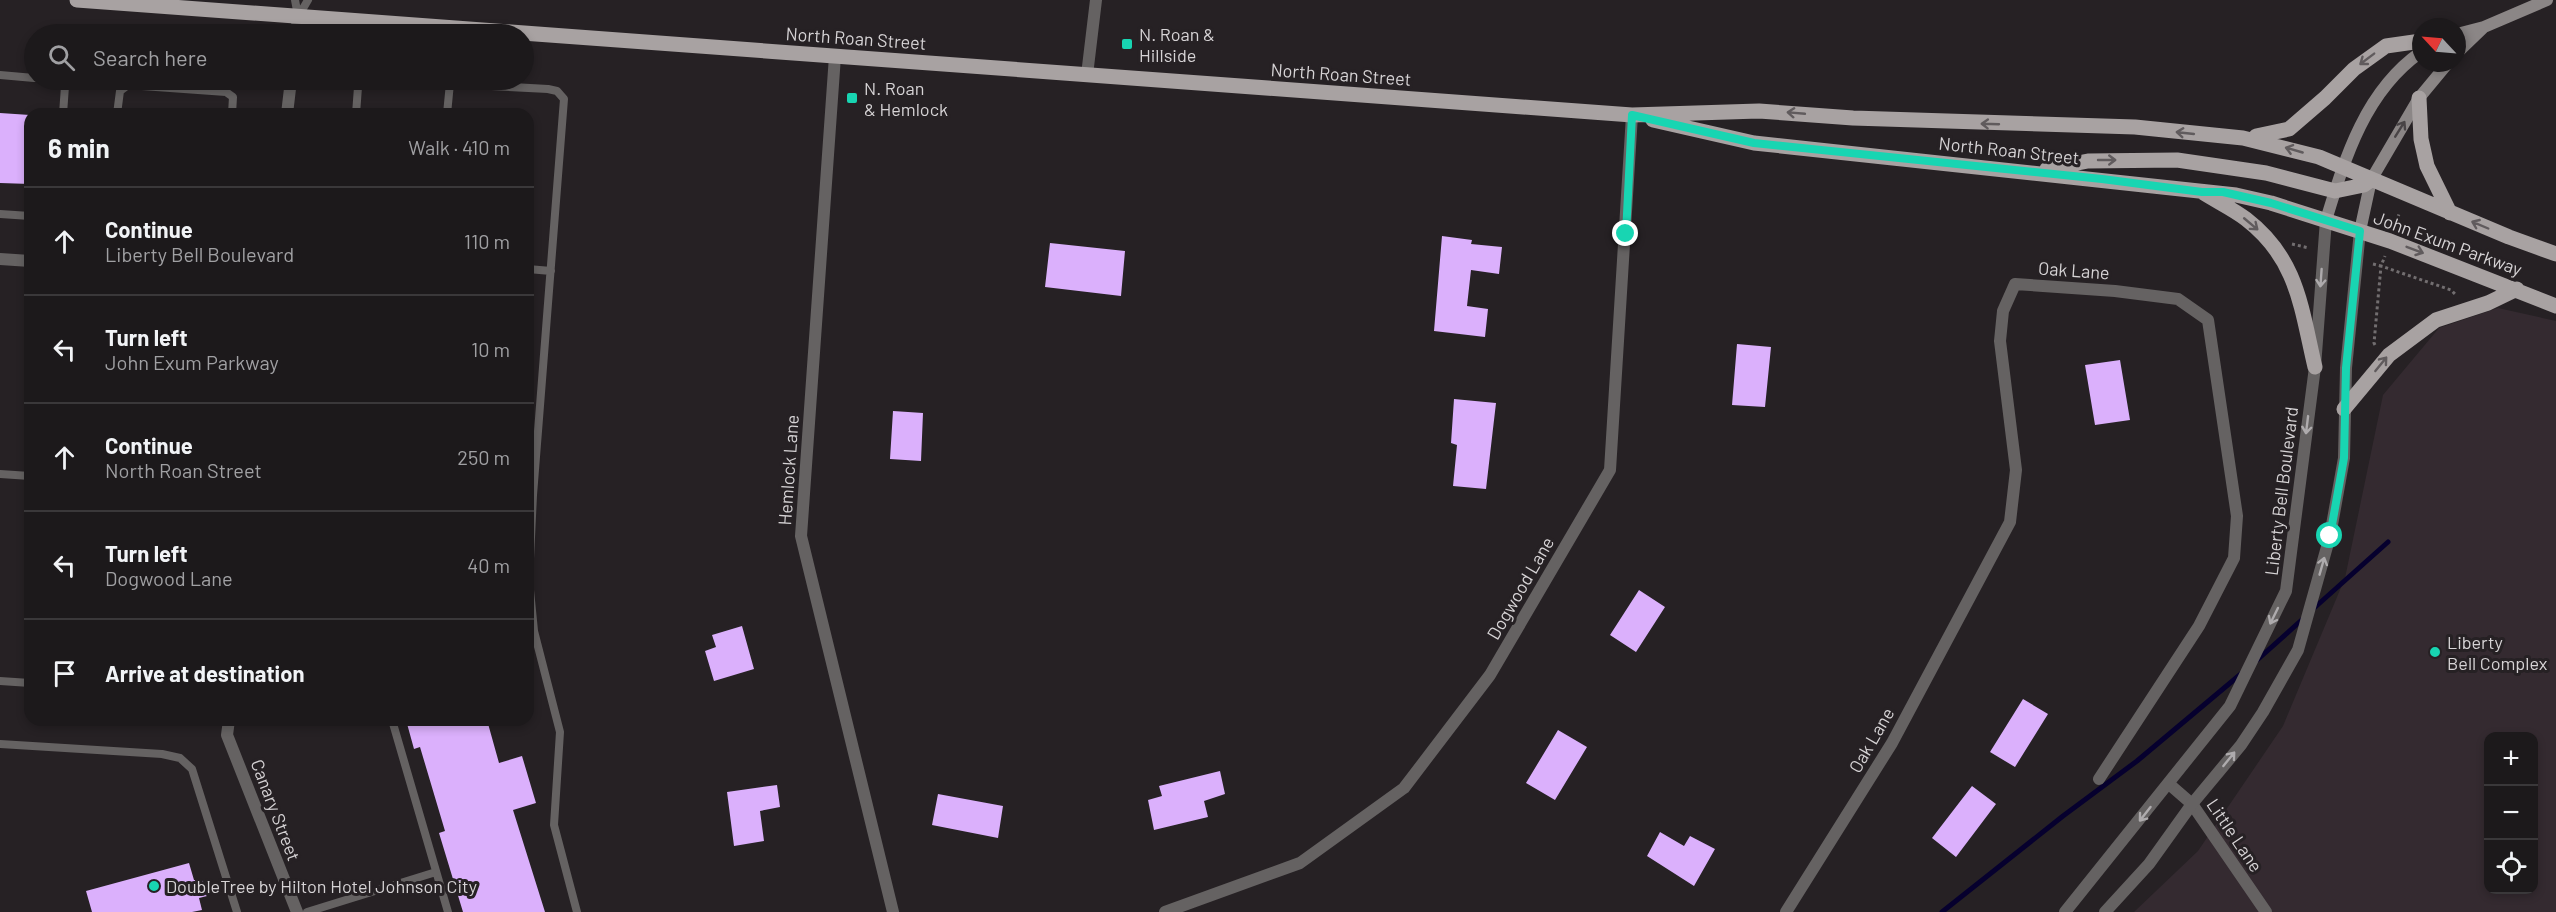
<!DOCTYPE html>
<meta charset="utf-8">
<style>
:root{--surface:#1c191b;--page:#252224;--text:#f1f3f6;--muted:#a0a0a3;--line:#3a383a}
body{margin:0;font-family:Barlow,sans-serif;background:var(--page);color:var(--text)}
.controls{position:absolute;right:18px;bottom:18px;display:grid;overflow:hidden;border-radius:12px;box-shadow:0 3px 9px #0003}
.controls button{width:54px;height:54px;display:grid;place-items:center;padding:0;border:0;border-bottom:2px solid var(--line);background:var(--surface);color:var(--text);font:30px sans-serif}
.compass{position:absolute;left:2412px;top:18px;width:54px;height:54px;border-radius:50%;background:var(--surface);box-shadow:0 3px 9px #0003;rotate:296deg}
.stop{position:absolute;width:18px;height:18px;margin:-14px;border:4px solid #18d5b2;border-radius:50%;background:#fff}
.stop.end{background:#18d5b2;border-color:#fff;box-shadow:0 2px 6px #0008}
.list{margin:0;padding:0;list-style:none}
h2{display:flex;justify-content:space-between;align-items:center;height:78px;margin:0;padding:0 24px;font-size:26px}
h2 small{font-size:20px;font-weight:400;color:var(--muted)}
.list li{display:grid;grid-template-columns:39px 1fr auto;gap:18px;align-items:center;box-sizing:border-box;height:108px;padding:0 24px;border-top:2px solid var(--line)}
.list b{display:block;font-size:22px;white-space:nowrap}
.list p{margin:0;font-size:20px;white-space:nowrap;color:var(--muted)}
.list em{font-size:20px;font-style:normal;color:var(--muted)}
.icon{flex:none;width:33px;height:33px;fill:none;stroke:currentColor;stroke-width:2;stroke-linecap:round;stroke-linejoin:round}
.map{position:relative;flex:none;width:2556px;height:912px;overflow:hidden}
.search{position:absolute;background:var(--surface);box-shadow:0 3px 9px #0003;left:24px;top:24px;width:510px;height:66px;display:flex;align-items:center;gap:15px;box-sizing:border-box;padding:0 21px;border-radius:33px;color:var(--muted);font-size:22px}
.panel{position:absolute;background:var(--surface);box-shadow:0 3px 9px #0003;left:24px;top:108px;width:510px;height:618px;border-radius:18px}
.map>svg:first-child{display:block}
</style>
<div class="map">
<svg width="2556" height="912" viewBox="0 0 2556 912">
<rect width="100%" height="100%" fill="#262124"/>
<!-- built -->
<path fill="#342a30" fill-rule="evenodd" d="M2498,308L2556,321V912H2134L2198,851L2283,726L2345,578L2383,395L2439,328ZM2488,736H2534V890H2488Z"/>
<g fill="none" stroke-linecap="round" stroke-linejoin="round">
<!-- stream -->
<path stroke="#06002e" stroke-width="5" d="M2313,609L2388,542
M2256,661L2305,617
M1942,912L2063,816L2137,761L2242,673"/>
</g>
<!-- building -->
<path fill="#dbb0fc" d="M0,113L30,115V184L0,183Z
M1442,236L1472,240L1471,244L1502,247L1499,274L1471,270L1467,306L1488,309L1485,337L1434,331Z
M1050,243L1125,251L1121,296L1045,287Z
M1737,344L1771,347L1765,407L1732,405Z
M2120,360L2130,420L2095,425L2085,365Z
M1454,399L1496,403L1486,489L1453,486L1457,445L1451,443Z
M893,411L923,413L921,461L890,459Z
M1639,590L1665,607L1636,652L1610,635Z
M742,626L754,669L714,681L705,651L716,647L712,635Z
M2023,699L2048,714L2015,767L1990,752Z
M406,720H487L499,763L522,756L536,803L513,810L545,912H463L439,833L445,831L420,747L414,749Z
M1558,730L1587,747L1555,800L1526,783Z
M1220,771L1225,794L1204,801L1208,817L1154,830L1148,800L1162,796L1159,786Z
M777,785L780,807L760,811L764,841L734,846L727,792Z
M1972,786L1996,804L1956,857L1932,838Z
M938,794L1003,806L998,838L932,825Z
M1660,832L1684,846L1690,836L1715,849L1694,886L1647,856Z
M189,863L194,880L203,881L207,896L199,898L202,910L192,912H92L86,891Z"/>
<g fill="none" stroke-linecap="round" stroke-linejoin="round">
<!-- path -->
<path stroke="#726e70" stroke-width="3" stroke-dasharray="3 3" stroke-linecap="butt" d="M2396,223L2399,214
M2292,244L2309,248
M2373,264L2381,266L2385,256
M2375,345L2374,343L2381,266L2451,290L2456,295"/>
<!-- service -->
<path stroke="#656262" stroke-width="8" d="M295,0L298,16
M298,17L308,0
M0,75L34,78
M48,80L60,81L65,86L63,114
M379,80L548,89L557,91L564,99L533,495L529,580L534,631L560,732L554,825L577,912
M117,114L120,91L128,85L226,92L233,97L232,114
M356,114L358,87L364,80
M447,114L450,83
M0,214L30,216
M528,269L551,271
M0,474L30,476
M0,681L30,683
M392,720L448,912
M0,744L162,754L180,758L192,769L237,912
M307,912L436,872"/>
<!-- minor -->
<path stroke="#656262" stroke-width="12" d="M296,34L298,17
M835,56L801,536L893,912
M1087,75L1096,0
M287,114L291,80
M0,259L30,261
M229,720L227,735L297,912
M2169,784L2192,804L2266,912
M1165,912L1300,863L1404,788L1490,675L1610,470L1632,115
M1786,912L1892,743L2010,522L2016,470L2000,341L2003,311L2015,284L2115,291L2178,299L2208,320L2237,516L2234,558L2199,626L2099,779"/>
<!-- tertiary -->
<path stroke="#656262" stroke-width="12" d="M2065,912L2230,706L2286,591L2315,367L2326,220
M2105,912L2149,864L2192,804L2241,745L2263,712L2298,650L2330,536L2344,458L2346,368L2360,231"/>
<!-- secondary -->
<path stroke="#8b8686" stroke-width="12" d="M2457,34L2484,27L2547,0
M2457,53L2483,28
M2326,220C2345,158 2365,91 2421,52
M2360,231L2371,180L2419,98L2448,63"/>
<!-- primary -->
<path stroke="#a8a2a2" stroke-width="15" d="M77,0L1632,115L1759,111L1853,118L2135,127L2243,138L2319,157L2509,237L2556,254
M2419,98L2421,139L2427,166L2450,213
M1653,120L1754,143L2236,195L2271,203L2390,241L2556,306
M2256,136L2289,129L2325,98L2354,69L2386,46L2421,41
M2047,169L2088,161L2177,160L2266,173L2335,191L2364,185L2371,180
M2202,192C2216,201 2233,209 2246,219C2298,259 2301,308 2315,367
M2344,409L2389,355L2436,320L2488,303L2517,289"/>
</g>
<!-- one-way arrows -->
<defs><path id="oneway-shaft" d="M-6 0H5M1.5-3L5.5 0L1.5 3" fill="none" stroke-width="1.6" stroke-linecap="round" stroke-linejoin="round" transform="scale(1.5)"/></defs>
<g stroke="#605b5d">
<use href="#oneway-shaft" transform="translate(2367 59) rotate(143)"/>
<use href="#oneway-shaft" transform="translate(1796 113) rotate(-175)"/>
<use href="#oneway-shaft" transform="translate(1990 124) rotate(-178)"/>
<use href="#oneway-shaft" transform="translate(2185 133) rotate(-174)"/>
<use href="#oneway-shaft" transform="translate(2294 150) rotate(-164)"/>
<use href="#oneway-shaft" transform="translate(2107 160)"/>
<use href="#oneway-shaft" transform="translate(2251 224) rotate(40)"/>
<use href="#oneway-shaft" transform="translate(2480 225) rotate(-157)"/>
<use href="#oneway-shaft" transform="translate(2415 250) rotate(21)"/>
<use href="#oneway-shaft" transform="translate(2381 364) rotate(-51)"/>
</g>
<use stroke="#494446" href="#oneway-shaft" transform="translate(2400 129) rotate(-58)"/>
<g stroke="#aeabad">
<use href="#oneway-shaft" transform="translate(2321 278) rotate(94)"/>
<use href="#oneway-shaft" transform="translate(2307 425) rotate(97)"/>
<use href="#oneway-shaft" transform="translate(2322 566) rotate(-74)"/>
<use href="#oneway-shaft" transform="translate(2274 616) rotate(116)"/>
<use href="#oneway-shaft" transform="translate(2229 759) rotate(-51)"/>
<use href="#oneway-shaft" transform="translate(2145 814) rotate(128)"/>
</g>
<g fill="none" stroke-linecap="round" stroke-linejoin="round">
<!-- route -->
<path stroke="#18d5b2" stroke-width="8" d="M1626,234L1632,115L1754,143L2102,179L2202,192H2223L2271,203L2360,231L2346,368L2344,458L2330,536"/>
</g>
<!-- markers -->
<g fill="#18d5b2" stroke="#262124" stroke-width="2">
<rect x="1121" y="38" width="12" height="12" rx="3"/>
<rect x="846" y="92" width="12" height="12" rx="3"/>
<circle cx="2435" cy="652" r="6"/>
<circle cx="154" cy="886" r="6"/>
</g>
<g text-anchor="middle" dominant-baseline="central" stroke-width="6" stroke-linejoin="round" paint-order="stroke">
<!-- poi labels -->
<g font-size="18" fill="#d6d3d5" stroke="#262124" text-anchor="start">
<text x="1139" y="34">N. Roan &amp;<tspan x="1139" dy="21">Hillside</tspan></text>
<text x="864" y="88">N. Roan<tspan x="864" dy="21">&amp; Hemlock</tspan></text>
<text x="2447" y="642">Liberty<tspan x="2447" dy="21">Bell Complex</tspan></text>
<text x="166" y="886">DoubleTree by Hilton Hotel Johnson City</text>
</g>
<!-- street labels -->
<g font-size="18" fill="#d6d3d5" stroke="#262124">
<text transform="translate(856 38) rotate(4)">North Roan Street</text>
<text transform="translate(1341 74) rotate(4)">North Roan Street</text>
<text transform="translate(2009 150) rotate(6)">North Roan Street</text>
<text transform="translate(2448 243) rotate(20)">John Exum Parkway</text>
<text transform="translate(2074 270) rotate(4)">Oak Lane</text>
<text transform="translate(788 470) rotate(-86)">Hemlock Lane</text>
<text transform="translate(2281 491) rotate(-83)">Liberty Bell Boulevard</text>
<text transform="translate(1520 588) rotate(-60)">Dogwood Lane</text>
<text transform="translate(1871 740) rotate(-60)">Oak Lane</text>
<text transform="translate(276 810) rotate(69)">Canary Street</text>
<text transform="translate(2235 835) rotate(56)">Little Lane</text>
</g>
</g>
</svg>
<div class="controls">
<button>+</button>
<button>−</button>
<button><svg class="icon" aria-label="locate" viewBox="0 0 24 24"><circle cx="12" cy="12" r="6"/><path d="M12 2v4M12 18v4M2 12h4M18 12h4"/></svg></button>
</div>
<svg class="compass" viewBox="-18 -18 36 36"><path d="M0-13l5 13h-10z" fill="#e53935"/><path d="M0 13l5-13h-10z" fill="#a0a0a3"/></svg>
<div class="stop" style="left:2330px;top:536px"></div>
<div class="stop end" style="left:1626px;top:234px"></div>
<div class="search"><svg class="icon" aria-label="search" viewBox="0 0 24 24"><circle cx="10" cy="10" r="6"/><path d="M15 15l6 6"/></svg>Search here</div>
<section class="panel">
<h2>6 min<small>Walk · 410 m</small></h2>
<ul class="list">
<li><svg class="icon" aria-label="ahead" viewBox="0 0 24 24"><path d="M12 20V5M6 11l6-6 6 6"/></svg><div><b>Continue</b><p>Liberty Bell Boulevard</p></div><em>110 m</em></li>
<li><svg class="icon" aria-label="left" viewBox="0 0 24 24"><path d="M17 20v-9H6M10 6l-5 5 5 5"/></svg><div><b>Turn left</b><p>John Exum Parkway</p></div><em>10 m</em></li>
<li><svg class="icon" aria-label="ahead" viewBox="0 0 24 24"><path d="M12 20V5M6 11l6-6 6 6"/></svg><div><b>Continue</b><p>North Roan Street</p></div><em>250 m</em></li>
<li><svg class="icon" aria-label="left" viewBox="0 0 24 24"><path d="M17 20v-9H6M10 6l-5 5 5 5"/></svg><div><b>Turn left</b><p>Dogwood Lane</p></div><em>40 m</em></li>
<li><svg class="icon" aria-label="arrive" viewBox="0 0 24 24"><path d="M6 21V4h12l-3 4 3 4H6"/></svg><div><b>Arrive at destination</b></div></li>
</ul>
</section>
</div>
